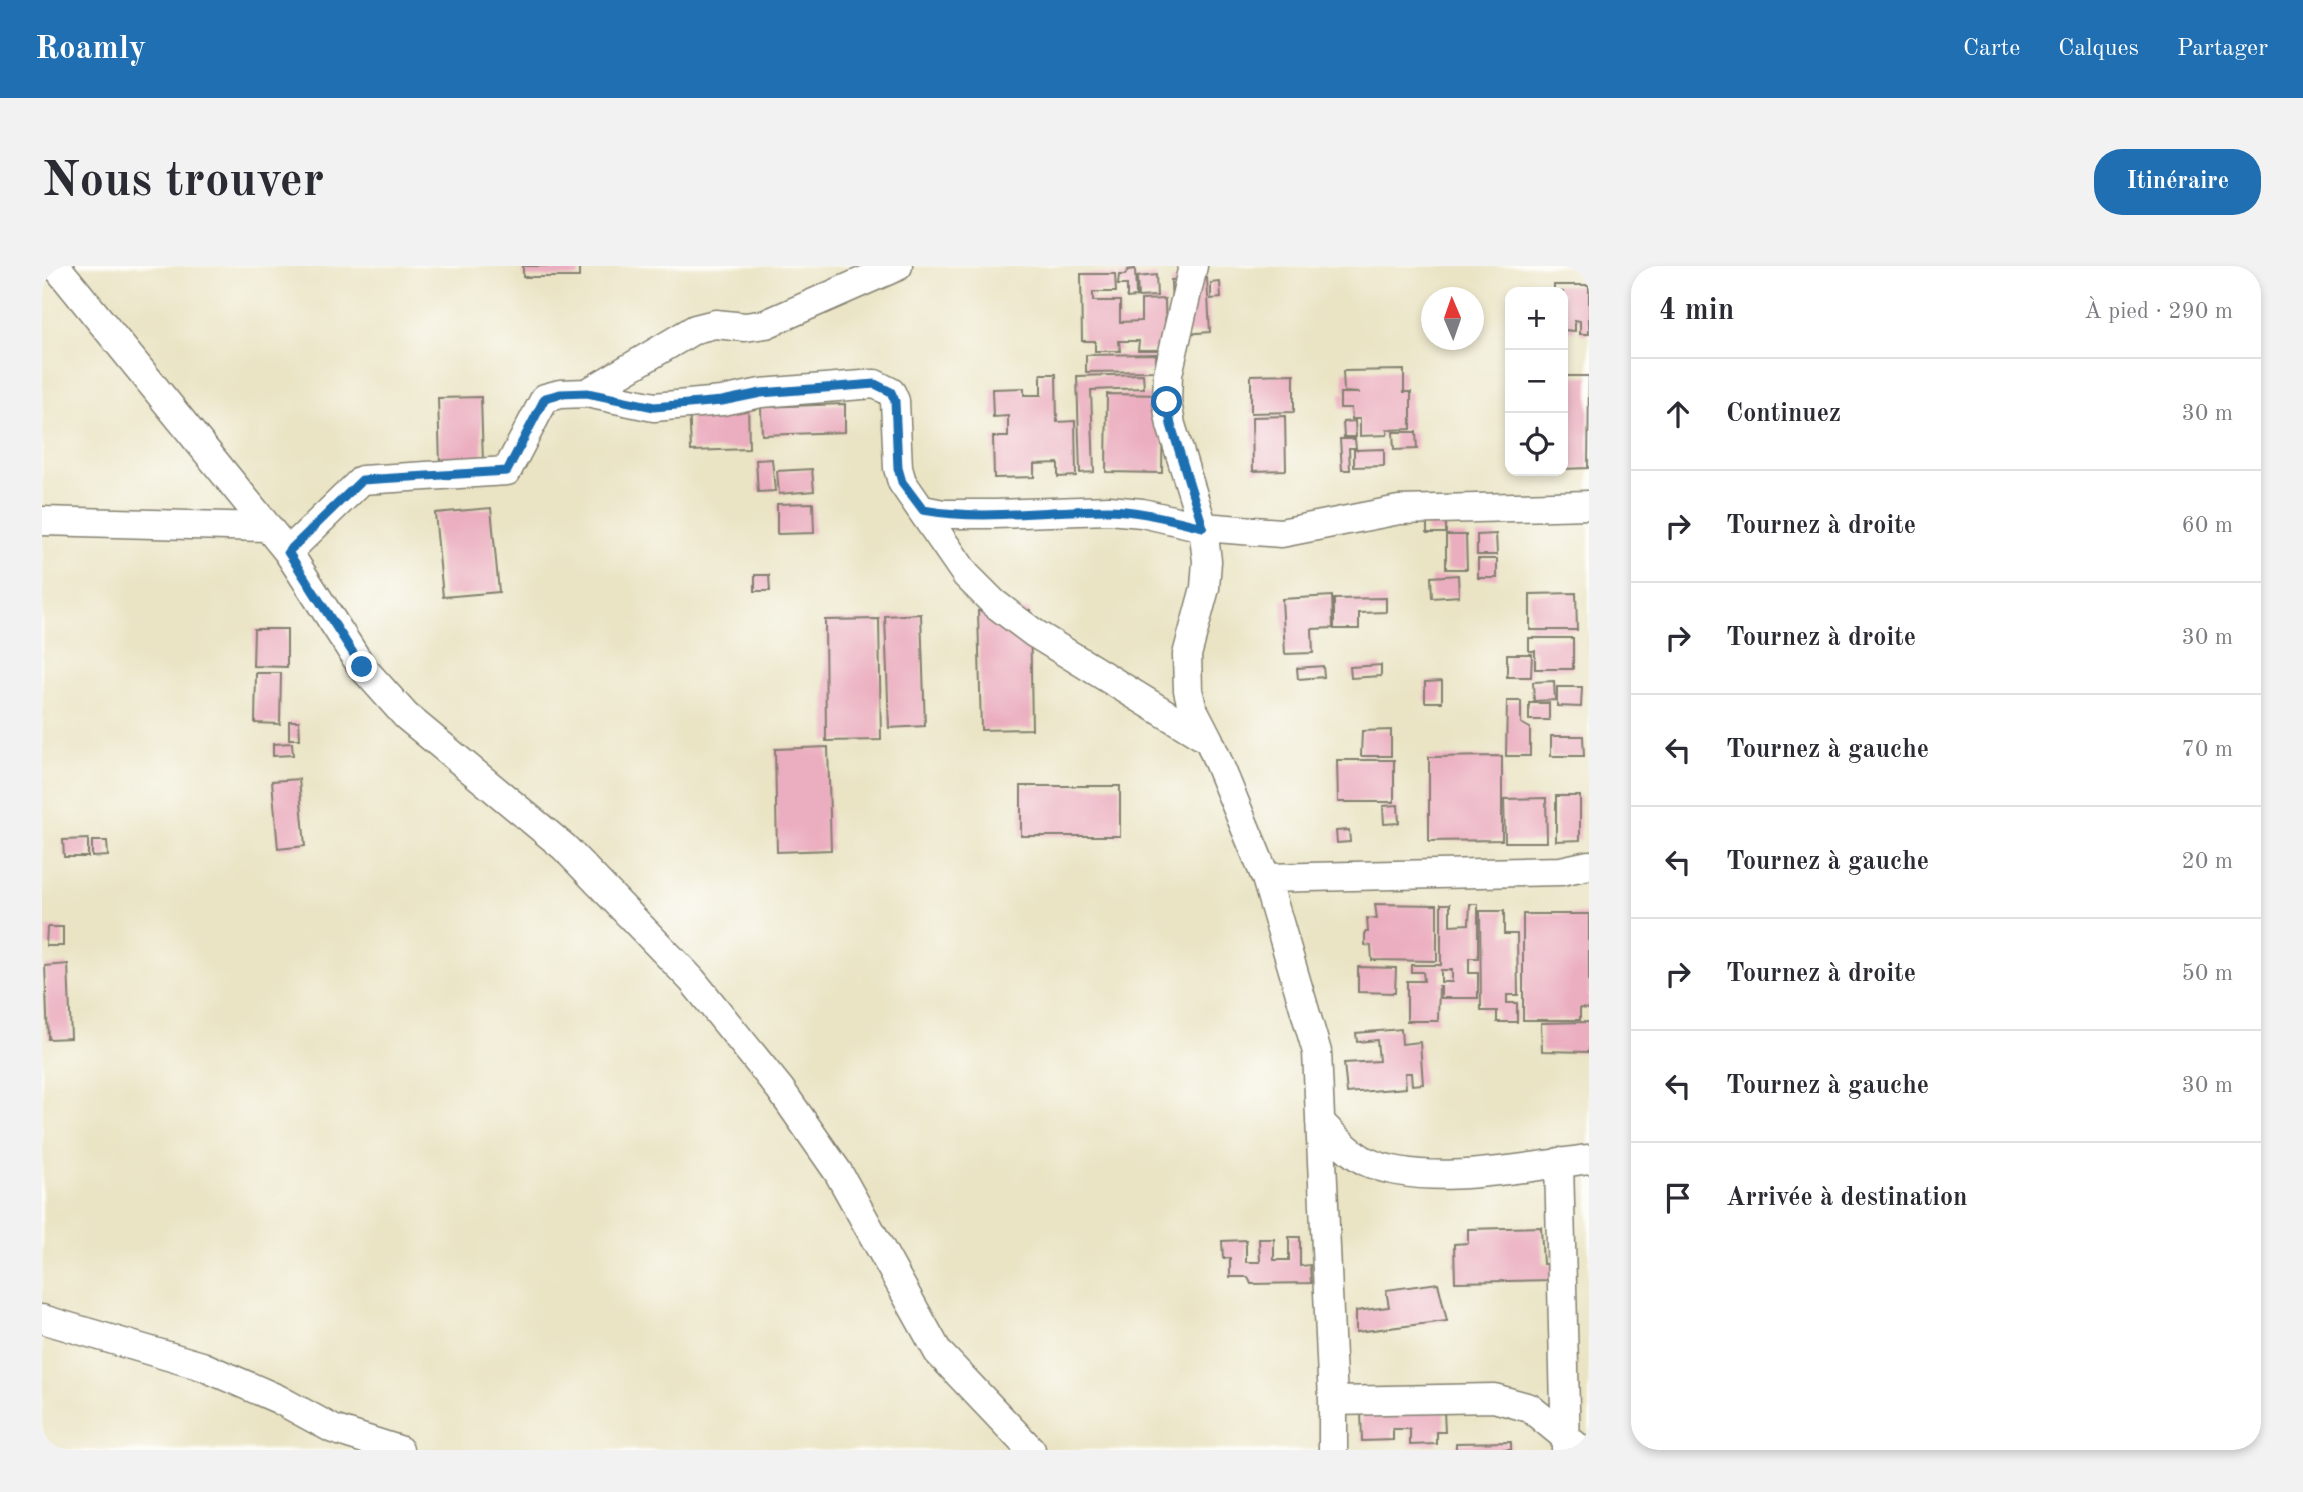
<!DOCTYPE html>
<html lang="fr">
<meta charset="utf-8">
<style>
:root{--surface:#fff;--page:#f2f2f3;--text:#2b2b33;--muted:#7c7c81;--line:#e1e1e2;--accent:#1f6fb2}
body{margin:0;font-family:"Old Standard TT",serif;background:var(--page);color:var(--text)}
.controls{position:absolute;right:21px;top:21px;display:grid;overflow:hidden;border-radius:14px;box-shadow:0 4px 10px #0003}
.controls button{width:63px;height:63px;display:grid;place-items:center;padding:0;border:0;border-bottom:2px solid var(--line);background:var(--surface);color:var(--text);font:35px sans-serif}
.compass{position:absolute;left:1379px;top:21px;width:63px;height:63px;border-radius:50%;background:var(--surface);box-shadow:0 4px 10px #0003;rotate:358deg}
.stop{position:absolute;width:21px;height:21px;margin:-16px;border:5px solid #1f6fb2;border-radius:50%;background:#fff}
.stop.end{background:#1f6fb2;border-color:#fff;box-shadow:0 2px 7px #0008}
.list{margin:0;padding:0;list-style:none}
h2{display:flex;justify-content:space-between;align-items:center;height:91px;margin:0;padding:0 28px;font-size:30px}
h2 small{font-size:23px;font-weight:400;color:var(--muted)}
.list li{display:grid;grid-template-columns:46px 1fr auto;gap:21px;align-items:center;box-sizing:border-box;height:112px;padding:0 28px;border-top:2px solid var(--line)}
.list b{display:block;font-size:26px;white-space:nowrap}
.list em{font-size:23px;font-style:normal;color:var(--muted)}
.icon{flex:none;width:38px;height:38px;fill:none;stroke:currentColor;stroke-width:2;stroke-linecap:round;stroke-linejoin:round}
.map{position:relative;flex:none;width:1547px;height:1184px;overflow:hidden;border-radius:28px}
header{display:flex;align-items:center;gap:42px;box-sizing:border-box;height:98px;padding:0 35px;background:var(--accent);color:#fff}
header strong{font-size:33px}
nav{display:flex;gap:38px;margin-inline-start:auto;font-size:24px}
.intro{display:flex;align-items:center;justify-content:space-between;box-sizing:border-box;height:168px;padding:0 42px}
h1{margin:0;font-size:49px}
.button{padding:18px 32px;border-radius:28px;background:var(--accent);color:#fff;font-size:24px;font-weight:700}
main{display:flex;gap:42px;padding:0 42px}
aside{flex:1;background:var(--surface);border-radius:28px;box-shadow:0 4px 10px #0003}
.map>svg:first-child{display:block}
</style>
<header>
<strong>Roamly</strong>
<nav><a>Carte</a><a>Calques</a><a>Partager</a></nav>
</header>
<div class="intro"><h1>Nous trouver</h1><a class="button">Itinéraire</a></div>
<main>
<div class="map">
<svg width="1547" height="1184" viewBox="0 0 1547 1184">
<rect width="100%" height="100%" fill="#fdfcf7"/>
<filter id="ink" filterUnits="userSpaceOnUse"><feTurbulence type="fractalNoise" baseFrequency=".0143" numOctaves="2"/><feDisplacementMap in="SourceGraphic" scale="14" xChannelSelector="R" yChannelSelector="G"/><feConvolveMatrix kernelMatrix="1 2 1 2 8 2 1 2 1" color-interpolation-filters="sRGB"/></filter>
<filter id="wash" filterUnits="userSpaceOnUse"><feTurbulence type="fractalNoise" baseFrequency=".00686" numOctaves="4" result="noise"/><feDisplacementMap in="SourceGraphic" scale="28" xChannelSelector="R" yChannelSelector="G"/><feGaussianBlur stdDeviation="1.57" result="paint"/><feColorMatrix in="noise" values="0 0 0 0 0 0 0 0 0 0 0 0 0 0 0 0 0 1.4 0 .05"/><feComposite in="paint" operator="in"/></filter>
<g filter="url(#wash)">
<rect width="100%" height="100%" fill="#eae4c5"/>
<g id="blocks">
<!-- building -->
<path fill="#ebaec0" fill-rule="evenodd" d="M481,0H537V11H481Z
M1093,3L1094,31L1085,32V19H1076L1077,9H1083L1086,4Z
M1039,8H1073L1074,26H1051V35H1078V56L1099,55V34L1123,33L1124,84H1096L1097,75H1077L1078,85H1053V75H1040Z
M1114,9L1115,30L1096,31L1095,11Z
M1165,12L1168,66L1131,69L1129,14Z
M1178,16L1179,32L1169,33V17Z
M1512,19H1547V68H1538V55L1533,54V65L1521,64V26H1512Z
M1114,88V105L1044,106V89Z
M1362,104V126H1369V163L1345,164V169L1318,170V153H1310L1309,142H1298V127H1318L1302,126L1301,105Z
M999,108H1014L1015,156L1033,155L1034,210L1016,211V197L992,198V211L952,212L951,171H966V150L951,151L950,123L982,122V129H999Z
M1101,108L1102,122L1049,124L1052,206L1038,207L1035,110Z
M1252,108V146L1209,147V109Z
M1521,110H1547L1546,202L1521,203Z
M1065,128L1121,129L1120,207L1064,206Z
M439,131L441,197L398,198L396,132Z
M706,133L707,183L649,185L647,135Z
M803,138V166L720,169L719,141Z
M1243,150L1244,204L1211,205L1210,151Z
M1313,155L1314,171H1302L1301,156Z
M1351,166H1374L1375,183L1352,184Z
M1298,173H1313L1314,182H1307L1308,204H1300Z
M1342,183V200L1312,201V184Z
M730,193L733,225L716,226L714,194Z
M770,203L772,225L737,228L735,205Z
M771,237L772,267L735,268V238Z
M449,242L457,326L401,331L393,247Z
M1385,249H1404V267H1385Z
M1454,268L1455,289H1435V269Z
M1404,269H1424L1425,303H1404Z
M1436,293H1455V312H1436Z
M713,309H727L728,325H713Z
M1416,309L1417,330L1390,332L1389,311Z
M1534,327L1535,364H1488V328Z
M1290,330L1291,362L1270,363L1271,387L1243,388L1240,333Z
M1344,332V346L1317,347V363H1292V333Z
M988,344L990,463L939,464L936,345Z
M879,348L883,460L847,462L843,350Z
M837,353L839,474L784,475L783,354Z
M212,363H245V401L211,400Z
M1487,372H1531V403H1493V385H1487Z
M1465,388H1490L1489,411H1465Z
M1339,399V410L1309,412L1308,401Z
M1281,400L1282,411L1256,413L1255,402Z
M214,407H239L238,458L213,457Z
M1400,415V436H1383V416Z
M1512,415L1513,434L1492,435L1491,416Z
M1515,421H1540L1539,441L1515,440Z
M1465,435H1479V457L1488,462V490H1464Z
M1487,437H1507V454H1487Z
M247,455H257L258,473H247Z
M1349,464V490H1319L1320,465Z
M1509,470H1541L1542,490H1509Z
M250,477L251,489L231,490V478Z
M786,481L789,584L735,586L733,483Z
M1460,490V574L1387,575V491Z
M1295,494H1352V536H1296Z
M257,513L263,580L236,583L230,515Z
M979,520H1078V570H979Z
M1514,530H1538V574L1514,575Z
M1504,532L1505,576H1463L1462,533Z
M1356,539L1357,557L1342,558L1341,540Z
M1307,564L1308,576L1295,577L1294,565Z
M46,573V591H22L21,574Z
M50,575H65L66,590L50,591Z
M1333,638L1395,639V695L1330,694L1329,680L1323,679V666H1326L1325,652L1335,653Z
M1399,638H1408V659L1427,658L1428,638H1436V692H1427V707H1436V732H1399V720H1397L1396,755H1365V715H1382L1381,706H1369V699H1399ZM1399,704H1410V716H1399Z
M1438,645H1462V668H1475L1476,729H1465V737H1475V756H1455V745H1439Z
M1481,648H1547V743L1538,742V754H1481Z
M5,661H21V680H4Z
M26,698L29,772L6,773L3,700Z
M1316,701L1354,702L1353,727L1316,726Z
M1547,756V786L1500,785L1499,757Z
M1359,763L1360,778L1378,776L1381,818L1370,819L1369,807H1363L1364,822L1305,827L1302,797L1337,795L1335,774L1315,776L1314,767Z
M1499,961L1501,998H1512L1513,1014L1413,1016L1412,978L1426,977V963Z
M1247,971H1258V1000L1268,999L1269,1017L1209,1018L1206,1011H1188V992H1181L1180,975L1204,974V996H1218L1217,973H1232V994H1247Z
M1396,1017L1405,1055L1314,1066V1045L1347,1041L1344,1024Z
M1319,1145H1402L1403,1166H1395V1178L1368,1179V1163H1351V1174L1320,1175Z
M1469,1176V1184H1414V1177Z"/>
</g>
</g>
<g filter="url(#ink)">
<use href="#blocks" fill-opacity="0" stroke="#838070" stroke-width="2"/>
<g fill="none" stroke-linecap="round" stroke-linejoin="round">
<defs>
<path id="minor" d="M14,0L246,286L320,401L364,450L522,581L650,714L738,823L796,906L896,1086L989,1184
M1151,0L1126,108L1125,136L1129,159L1161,261L1165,295L1163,322L1145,389L1146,424L1150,441L1167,474L1224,612L1275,786L1291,1135V1184
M545,127L653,63L673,58L703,61L724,58L856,0
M881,244L901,248H953L1067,244L1100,247L1161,261L1239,267L1357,244L1547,239
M0,255L226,261
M246,286L320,214L465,205L503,132L518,128L545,127L612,141L680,135L719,127L833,118L849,126L853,135L856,202L860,216L924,309L952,337L992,367L1165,473
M1224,612L1519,605L1547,599
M1278,856C1291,869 1306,886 1323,895C1383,923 1482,901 1547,893
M1517,896L1524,1184
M0,1053L160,1100L236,1133L291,1163L357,1184
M1291,1135L1452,1132L1488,1142L1533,1179"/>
</defs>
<!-- minor casing -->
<use href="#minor" stroke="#838070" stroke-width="31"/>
<!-- minor -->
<use href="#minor" stroke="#fff" stroke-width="28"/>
</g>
</g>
<g fill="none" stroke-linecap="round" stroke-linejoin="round" filter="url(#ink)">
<!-- route -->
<path stroke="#1f6fb2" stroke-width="9" d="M320,401L246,286L320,214L465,205L503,132L518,128L545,127L612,141L680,135L719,127L833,118L849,126L853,135L856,202L860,216L881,244C941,255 1004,244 1065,244C1097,244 1130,254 1161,261L1129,159L1125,136"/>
</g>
</svg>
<div class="controls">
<button>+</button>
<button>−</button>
<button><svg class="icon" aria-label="locate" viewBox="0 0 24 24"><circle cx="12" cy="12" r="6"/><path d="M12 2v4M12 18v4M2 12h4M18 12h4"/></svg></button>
</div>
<svg class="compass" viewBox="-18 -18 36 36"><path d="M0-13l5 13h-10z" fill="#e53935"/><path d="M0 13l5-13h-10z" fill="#7c7c81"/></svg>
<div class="stop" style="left:1125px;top:136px"></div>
<div class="stop end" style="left:320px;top:401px"></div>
</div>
<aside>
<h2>4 min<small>À pied · 290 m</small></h2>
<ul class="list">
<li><svg class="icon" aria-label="ahead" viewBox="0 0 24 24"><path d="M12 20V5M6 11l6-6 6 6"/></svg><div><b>Continuez</b></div><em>30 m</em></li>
<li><svg class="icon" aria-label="right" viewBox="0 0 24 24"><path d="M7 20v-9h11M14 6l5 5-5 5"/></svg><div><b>Tournez à droite</b></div><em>60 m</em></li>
<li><svg class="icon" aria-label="right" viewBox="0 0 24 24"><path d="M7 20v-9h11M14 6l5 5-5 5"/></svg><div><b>Tournez à droite</b></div><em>30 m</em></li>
<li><svg class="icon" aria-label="left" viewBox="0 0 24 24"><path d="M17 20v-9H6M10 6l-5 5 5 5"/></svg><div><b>Tournez à gauche</b></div><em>70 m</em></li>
<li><svg class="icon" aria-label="left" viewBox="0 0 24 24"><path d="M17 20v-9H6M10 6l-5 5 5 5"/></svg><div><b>Tournez à gauche</b></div><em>20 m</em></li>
<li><svg class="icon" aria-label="right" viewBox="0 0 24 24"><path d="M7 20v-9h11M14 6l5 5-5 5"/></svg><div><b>Tournez à droite</b></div><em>50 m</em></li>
<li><svg class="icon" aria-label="left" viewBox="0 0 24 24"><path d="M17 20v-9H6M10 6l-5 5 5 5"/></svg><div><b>Tournez à gauche</b></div><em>30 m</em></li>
<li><svg class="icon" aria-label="arrive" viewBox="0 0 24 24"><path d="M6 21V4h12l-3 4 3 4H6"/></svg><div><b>Arrivée à destination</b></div></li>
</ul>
</aside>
</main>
